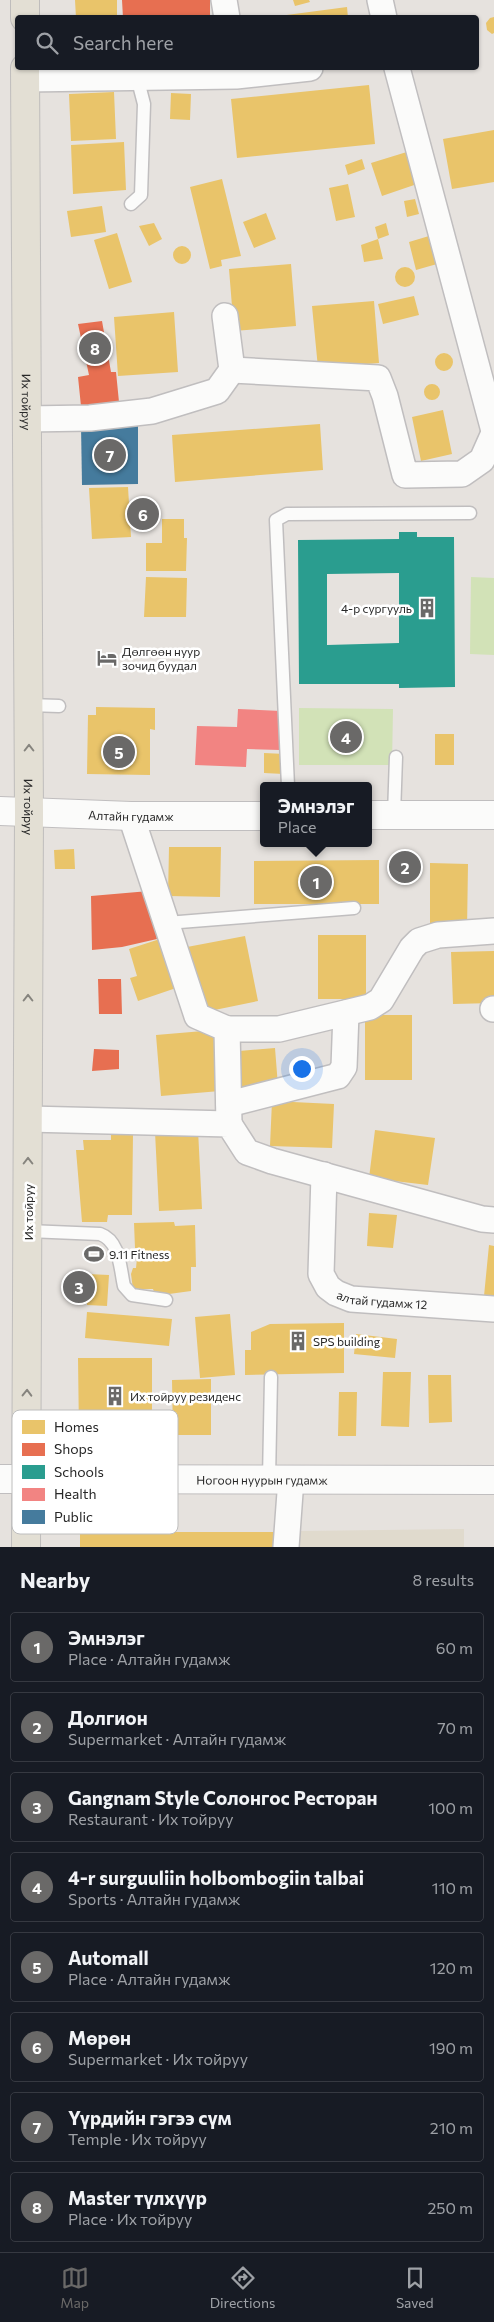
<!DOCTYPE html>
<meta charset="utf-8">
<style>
:root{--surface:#171b24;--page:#242831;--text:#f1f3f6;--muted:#9ea1a6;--line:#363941;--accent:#6a6968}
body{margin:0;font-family:Commissioner,sans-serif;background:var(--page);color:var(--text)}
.you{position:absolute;left:301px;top:1068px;width:18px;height:18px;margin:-12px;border:4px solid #fff;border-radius:50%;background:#1a73e8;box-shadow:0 0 0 8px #1a73e833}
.badge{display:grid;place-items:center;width:32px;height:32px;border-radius:50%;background:var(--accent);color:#fff;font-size:16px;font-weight:700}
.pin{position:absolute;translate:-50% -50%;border:2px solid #fff;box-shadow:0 1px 5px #0006}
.popup{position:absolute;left:260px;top:782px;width:112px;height:65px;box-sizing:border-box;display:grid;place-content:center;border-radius:5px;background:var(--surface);filter:drop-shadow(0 1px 4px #0005);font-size:16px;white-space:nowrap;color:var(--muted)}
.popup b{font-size:19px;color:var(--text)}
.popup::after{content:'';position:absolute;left:50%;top:100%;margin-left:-10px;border:10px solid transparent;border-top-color:var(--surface)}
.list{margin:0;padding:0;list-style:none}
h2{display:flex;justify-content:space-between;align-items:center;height:65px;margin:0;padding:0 20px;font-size:21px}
h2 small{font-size:16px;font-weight:400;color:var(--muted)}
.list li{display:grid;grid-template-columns:32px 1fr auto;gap:15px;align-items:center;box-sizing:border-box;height:70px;margin:0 10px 10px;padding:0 10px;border:1px solid var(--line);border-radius:5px}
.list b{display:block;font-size:19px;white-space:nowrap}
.list p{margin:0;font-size:16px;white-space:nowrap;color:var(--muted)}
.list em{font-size:16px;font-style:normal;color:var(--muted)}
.icon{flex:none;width:28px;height:28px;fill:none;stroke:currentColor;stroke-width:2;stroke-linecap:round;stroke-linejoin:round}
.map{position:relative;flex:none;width:494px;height:1547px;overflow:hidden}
.search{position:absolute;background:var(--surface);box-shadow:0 1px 4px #0004;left:15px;right:15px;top:15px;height:55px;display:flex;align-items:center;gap:12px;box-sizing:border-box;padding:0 18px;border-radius:5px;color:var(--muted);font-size:19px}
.sheet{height:705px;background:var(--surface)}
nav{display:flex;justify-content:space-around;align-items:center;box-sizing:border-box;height:70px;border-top:1px solid var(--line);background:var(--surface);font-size:14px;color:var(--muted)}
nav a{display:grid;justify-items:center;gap:2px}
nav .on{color:var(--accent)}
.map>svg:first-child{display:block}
</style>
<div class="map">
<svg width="494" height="1547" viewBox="0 0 494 1547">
<rect width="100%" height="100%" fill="#e6e2de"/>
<!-- education -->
<path fill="#e0dacd" d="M464,1529V1547H300V1531Z"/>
<!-- pitch -->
<path fill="#d2e2b7" d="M471,577L494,578V655L470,654Z
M299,708L393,709L392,765H299Z"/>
<!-- homes -->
<path fill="#e9c46a" d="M75,0H117V18H76Z
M293,0H309L310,2L295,6Z
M347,7L348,18H279V16Z
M494,17V33L492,34L487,30L486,23L490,18Z
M369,85L375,144L237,158L231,99Z
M114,92L116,139L71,141L69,94Z
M171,93L191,94L190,120L170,119Z
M494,130V182L452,189L443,139Z
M124,142L126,190L73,194L71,145Z
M410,151L420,183L382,196L371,163Z
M362,159L365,169L348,175L345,165Z
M222,179L241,256L221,260L222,266L210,269L190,187Z
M348,184L355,217L336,221L329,188Z
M415,199L419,214L407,217L404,201Z
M102,206L106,232L71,237L67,211Z
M266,213L276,239L254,248L243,222Z
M154,223L162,239L149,246L139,226Z
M386,223L389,235L378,239L383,259L364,262L361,245L378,239L375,227Z
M117,233L132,282L109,289L94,240Z
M429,236L437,264L416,270L409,242Z
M173 255a9 9 0 1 1 18 0a9 9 0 1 1-18 0Z
M291,264L296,326L234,331L229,269Z
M395 277a10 10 0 1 1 20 0a10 10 0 1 1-20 0Z
M414,296L419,315L383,324L378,304Z
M374,301L379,363L318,368L312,306Z
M174,312L178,372L118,376L114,317Z
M435 362a9 9 0 1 1 18 0a9 9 0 1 1-18 0Z
M424 392a8 8 0 1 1 16 0a8 8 0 1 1-16 0Z
M443,410L452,454L421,461L412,417Z
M320,424L323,470L175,482L172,435Z
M128,487L131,537L92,539L89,488Z
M162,519H184V538H187L186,571H146V543H162Z
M146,577L187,578L186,617H144Z
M96,707L155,708V730L150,729V775L87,774L88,715H96Z
M435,734H454V765H435Z
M264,753L285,754L284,774L264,773Z
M169,847H221L220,897L168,896Z
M74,849L75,869H55L54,850Z
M379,860V904H254V861Z
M430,863L468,864L467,930H430Z
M318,935H366V999H318Z
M245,936L258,1001L200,1013L187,947Z
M163,938L179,987L138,1001L130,978L137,976L129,949Z
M494,951V1003L453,1004L451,952Z
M365,1015H412V1080H365Z
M215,1030L220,1091L161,1096L156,1035Z
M275,1048L278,1086L231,1090L228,1052Z
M272,1101L334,1104L332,1148L270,1146Z
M198,1130L202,1209L159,1211L155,1132Z
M375,1130L435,1138L428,1185L369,1178Z
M111,1133L133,1134L132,1215H108L107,1222H82L76,1150H84L83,1140H111Z
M369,1213L397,1215L393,1248L367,1246Z
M174,1222L175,1226L195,1225L196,1267H191V1291L169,1294L154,1292L153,1289H133L131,1274L133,1268H136L138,1248H135L134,1223Z
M489,1245L494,1246V1297L484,1296Z
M88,1274L109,1275L107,1306L87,1305Z
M87,1312L172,1319L169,1346L85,1338Z
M230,1314L235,1375L200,1378L195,1317Z
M344,1323V1373L245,1375V1350H251V1332L270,1324Z
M356,1334L397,1339L395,1358L354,1354Z
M78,1358H152V1433L79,1435Z
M383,1372H411L409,1427L381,1426Z
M428,1375H451L452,1422L429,1423Z
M211,1379V1435H173L172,1380Z
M339,1392H357L356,1436H338Z
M80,1532H277V1547H80Z"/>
<!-- shops -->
<path fill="#e76f51" d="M122,0H210V18H123Z
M102,321L111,372H116L120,412L82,416L78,377L89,375L78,324Z
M149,891L157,939L122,947L92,950L91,896Z
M98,979H121L122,1014H99Z
M94,1049L119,1050V1069L92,1071Z"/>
<!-- schools -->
<path fill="#2a9d8f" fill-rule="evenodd" d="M399,532H417V537H454L455,687L399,688V684H299L298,540L399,539ZM399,573V643L327,645V574Z"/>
<!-- health -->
<path fill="#f28482" d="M238,709L281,711L280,750L247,749L246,767L195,765L197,726L237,727Z"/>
<!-- public -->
<path fill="#457b9d" d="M138,424V484L82,485L81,425Z"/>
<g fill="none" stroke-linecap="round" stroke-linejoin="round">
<defs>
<path id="service" d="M131,204L141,195L144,104L137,77
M29,705L59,706
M288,786L276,520L287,514L470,513
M394,815L396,757
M167,923L354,908
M28,1231L100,1234C120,1241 120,1268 124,1286L132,1295L166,1300
M269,1479L271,1377"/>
<g id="minor">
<path d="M224,0L227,18"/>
<path d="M380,0L384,18"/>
<path d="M397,68L494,431"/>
<path d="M25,79L236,76L310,68"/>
<path d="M232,370L378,378L385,396L405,475L462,474L482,460L494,433"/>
<path d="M26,419L90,418L152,411L217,391L232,370L225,316"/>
<path d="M131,816L197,1016L227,1029L229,1124"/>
<path d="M493,1009H494"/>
<path d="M227,1029H279L370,1007L381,1000L412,948L419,941L438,935L494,931"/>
<path d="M229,1104L338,1076L344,1067L346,1013"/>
<path d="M28,1119L229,1124L247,1152L272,1161L482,1219L494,1220"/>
<path id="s1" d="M324,1175L321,1274L328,1287L336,1293L351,1299L494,1309"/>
<path d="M286,1547L291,1479"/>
</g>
<g id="secondary">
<path id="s2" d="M0,811L131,816H264"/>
<path d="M368,815H494"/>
<path id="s3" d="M0,1479L494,1480"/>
</g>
<g id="primary">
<path d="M25,0V18"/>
<path id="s4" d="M25,68L29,813L26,1547"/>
</g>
</defs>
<!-- service casing -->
<use href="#service" stroke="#c0bebf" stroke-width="15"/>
<!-- minor casing -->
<use href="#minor" stroke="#c0bebf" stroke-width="28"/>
<!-- secondary casing -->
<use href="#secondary" stroke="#c0bebf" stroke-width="30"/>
<!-- primary casing -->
<use href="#primary" stroke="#bfbdbc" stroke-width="30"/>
<!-- service -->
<use href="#service" stroke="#fbfbfa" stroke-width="12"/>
<!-- minor -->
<use href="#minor" stroke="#fbfbfa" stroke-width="25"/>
<!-- secondary -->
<use href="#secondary" stroke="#fbfbfa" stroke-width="28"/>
<!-- primary -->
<use href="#primary" stroke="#e3dfd4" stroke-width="28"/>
</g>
<!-- one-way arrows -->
<defs><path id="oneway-chevron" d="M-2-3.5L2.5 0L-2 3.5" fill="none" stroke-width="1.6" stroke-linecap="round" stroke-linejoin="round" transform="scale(1.25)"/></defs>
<g stroke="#86847e">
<use href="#oneway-chevron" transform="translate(29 748) rotate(-90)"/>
<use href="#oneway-chevron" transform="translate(28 998) rotate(-90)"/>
<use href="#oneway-chevron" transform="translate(28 1161) rotate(-90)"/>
<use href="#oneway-chevron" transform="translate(27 1393) rotate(-89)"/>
</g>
<!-- icons -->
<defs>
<symbol id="building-bare" viewBox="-9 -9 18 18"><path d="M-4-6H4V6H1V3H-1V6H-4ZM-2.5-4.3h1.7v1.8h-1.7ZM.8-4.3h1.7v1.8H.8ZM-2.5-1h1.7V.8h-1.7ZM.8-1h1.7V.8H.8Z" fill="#6a6968" stroke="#fff" stroke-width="2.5" paint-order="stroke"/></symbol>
<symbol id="hotel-bare" viewBox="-9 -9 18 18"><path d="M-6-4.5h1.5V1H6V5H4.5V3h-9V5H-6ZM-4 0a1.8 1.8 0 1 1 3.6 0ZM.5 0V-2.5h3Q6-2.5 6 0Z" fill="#6a6968" stroke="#fff" stroke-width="2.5" paint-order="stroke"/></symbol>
<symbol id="stadium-bare" viewBox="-9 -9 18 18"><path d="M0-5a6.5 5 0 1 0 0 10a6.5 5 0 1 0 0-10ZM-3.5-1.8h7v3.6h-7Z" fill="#6a6968" stroke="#fff" stroke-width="2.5" paint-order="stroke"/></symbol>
</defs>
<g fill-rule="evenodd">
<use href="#building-bare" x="413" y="594" width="28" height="28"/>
<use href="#hotel-bare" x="93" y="644" width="28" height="28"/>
<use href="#stadium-bare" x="80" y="1240" width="28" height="28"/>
<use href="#building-bare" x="284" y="1327" width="28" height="28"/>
<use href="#building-bare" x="101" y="1382" width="28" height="28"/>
</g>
<g text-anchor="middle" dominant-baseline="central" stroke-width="5" stroke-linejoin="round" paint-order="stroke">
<!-- street labels -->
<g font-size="12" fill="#282828" stroke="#fff">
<text stroke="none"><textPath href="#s4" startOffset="334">Их тойруу</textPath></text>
<text stroke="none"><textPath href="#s4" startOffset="739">Их тойруу</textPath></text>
<text stroke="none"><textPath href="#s2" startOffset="131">Алтайн гудамж</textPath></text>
<text transform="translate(28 1212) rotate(-90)">Их тойруу</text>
<text stroke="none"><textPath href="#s1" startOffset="171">алтай гудамж 12</textPath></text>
<text stroke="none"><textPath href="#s3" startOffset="262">Ногоон нуурын гудамж</textPath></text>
</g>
<!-- poi labels -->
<g font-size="12" fill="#282828" stroke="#fff" text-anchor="start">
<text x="412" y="608" text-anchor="end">4-р сургууль</text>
<text x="122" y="651">Дөлгөөн нуур<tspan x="122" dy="14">зочид буудал</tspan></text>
<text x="109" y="1254">9.11 Fitness</text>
<text x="313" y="1341">SPS building</text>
<text x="130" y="1396">Их тойруу резиденс</text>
</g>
</g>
<!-- legend -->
<rect x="12" y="1410" width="166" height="124" rx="8" fill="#fff" stroke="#bebebe" stroke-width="1"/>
<rect x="22" y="1420" width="23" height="14" fill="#e9c46a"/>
<rect x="22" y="1443" width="23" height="13" fill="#e76f51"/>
<rect x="22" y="1465" width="23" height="14" fill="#2a9d8f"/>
<rect x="22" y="1488" width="23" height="13" fill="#f28482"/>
<rect x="22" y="1510" width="23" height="14" fill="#457b9d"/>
<g font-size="14" fill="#282828">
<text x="54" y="1432">Homes</text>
<text x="54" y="1454">Shops</text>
<text x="54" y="1477">Schools</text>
<text x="54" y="1499">Health</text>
<text x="54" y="1522">Public</text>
</g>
</svg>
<div class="you"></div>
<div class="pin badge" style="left:316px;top:882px">1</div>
<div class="popup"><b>Эмнэлэг</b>Place</div>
<div class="pin badge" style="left:405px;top:867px">2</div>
<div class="pin badge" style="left:79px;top:1287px">3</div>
<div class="pin badge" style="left:346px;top:737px">4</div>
<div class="pin badge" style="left:119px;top:752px">5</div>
<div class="pin badge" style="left:143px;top:514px">6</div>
<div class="pin badge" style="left:110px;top:455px">7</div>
<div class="pin badge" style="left:95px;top:348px">8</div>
<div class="search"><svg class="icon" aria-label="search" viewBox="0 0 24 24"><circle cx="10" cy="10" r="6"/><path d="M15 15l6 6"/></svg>Search here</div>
</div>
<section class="sheet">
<h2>Nearby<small>8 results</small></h2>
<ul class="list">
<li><span class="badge">1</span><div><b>Эмнэлэг</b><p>Place · Алтайн гудамж</p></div><em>60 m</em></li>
<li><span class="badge">2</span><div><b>Долгион</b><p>Supermarket · Алтайн гудамж</p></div><em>70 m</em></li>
<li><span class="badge">3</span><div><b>Gangnam Style Cолонгос Pесторан</b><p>Restaurant · Их тойруу</p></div><em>100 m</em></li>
<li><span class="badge">4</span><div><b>4-r surguuliin holbombogiin talbai</b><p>Sports · Алтайн гудамж</p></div><em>110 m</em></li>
<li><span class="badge">5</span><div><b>Automall</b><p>Place · Алтайн гудамж</p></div><em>120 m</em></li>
<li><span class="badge">6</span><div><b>Мөрөн</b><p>Supermarket · Их тойруу</p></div><em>190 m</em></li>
<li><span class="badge">7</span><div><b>Үүрдийн гэгээ сүм</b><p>Temple · Их тойруу</p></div><em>210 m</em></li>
<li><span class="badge">8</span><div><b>Master түлхүүр</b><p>Place · Их тойруу</p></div><em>250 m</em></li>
</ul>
</section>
<nav>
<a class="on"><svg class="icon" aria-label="map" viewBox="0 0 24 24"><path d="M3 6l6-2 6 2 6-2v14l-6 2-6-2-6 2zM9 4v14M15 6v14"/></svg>Map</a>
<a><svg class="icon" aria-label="directions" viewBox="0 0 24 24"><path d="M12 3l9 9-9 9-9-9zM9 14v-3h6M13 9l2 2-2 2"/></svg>Directions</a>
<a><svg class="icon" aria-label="saved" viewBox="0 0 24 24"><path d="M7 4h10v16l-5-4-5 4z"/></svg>Saved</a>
</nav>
